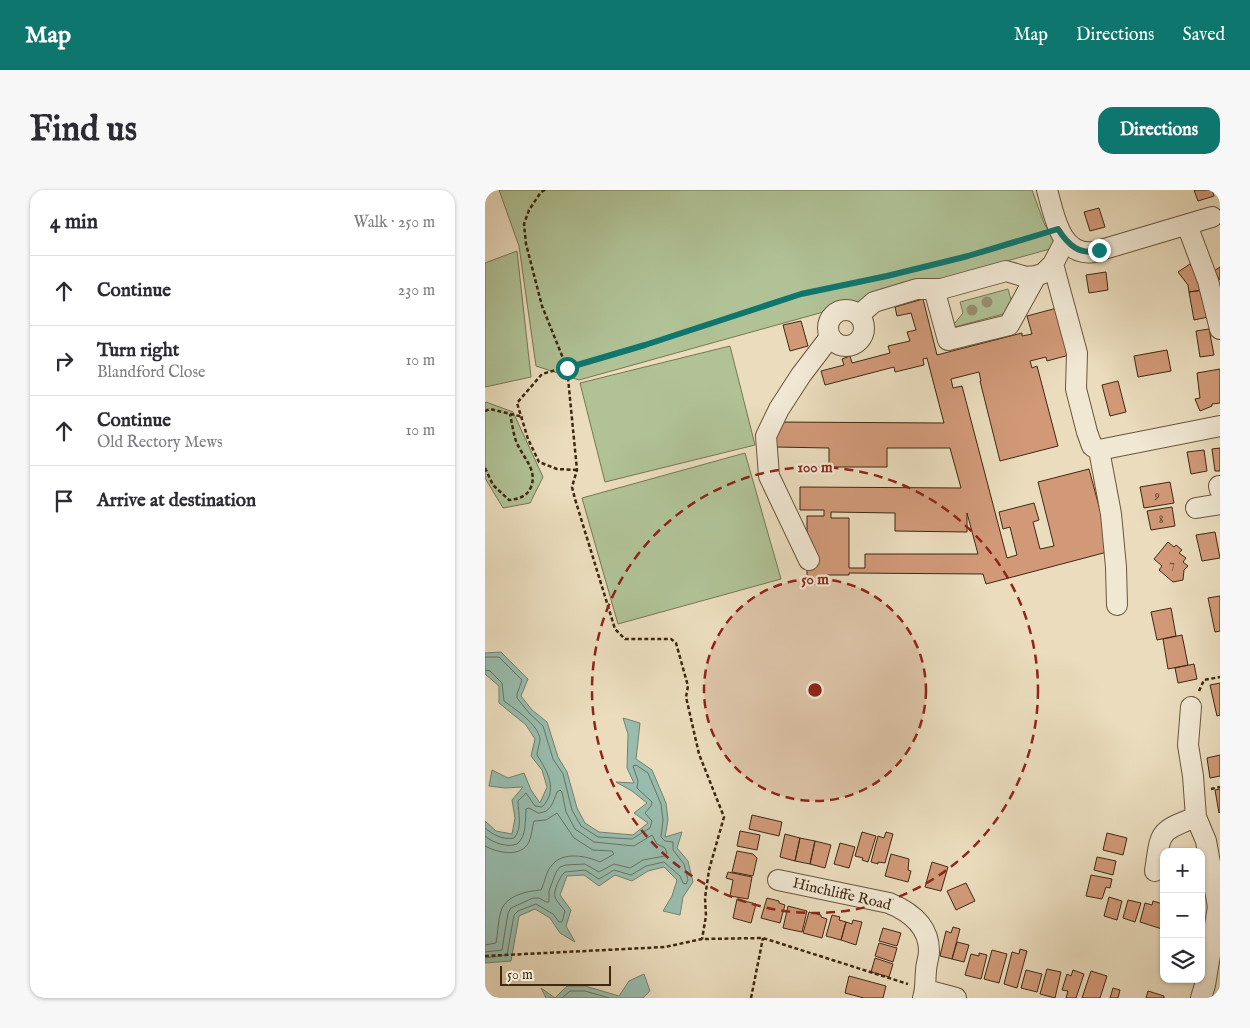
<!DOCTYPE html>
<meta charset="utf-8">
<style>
:root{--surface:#fff;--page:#f7f7f7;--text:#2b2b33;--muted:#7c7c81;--line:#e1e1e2;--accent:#0f766e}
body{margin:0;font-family:"IM FELL English",serif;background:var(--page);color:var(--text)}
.controls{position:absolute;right:15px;bottom:15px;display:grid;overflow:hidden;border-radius:10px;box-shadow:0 1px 4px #0004}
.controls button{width:45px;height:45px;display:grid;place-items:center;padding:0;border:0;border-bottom:1px solid var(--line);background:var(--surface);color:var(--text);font:25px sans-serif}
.scale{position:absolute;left:15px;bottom:12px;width:111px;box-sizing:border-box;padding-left:5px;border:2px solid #3f2810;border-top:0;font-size:14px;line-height:18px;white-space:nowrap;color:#3f2810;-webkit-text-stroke:4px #f1e8d4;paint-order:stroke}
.stop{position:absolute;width:15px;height:15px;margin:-11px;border:4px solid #0f766e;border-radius:50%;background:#fff}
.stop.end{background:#0f766e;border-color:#fff;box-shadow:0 1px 5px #0008}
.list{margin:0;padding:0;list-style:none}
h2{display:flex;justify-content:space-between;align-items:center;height:65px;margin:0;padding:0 20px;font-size:21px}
h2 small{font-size:16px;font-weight:400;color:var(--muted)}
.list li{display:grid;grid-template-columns:32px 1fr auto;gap:15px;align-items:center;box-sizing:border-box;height:70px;padding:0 20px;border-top:1px solid var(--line)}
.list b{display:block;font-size:19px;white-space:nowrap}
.list p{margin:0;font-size:16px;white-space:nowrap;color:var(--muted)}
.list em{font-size:16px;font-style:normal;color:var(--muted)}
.icon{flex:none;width:28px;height:28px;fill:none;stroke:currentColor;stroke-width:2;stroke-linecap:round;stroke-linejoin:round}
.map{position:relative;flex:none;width:735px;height:808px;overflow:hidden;border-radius:15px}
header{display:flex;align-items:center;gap:30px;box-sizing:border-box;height:70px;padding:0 25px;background:var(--accent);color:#fff}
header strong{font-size:24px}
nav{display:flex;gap:28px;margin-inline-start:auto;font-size:18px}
.intro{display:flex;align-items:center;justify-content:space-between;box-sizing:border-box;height:120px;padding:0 30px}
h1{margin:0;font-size:35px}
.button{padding:12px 22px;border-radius:15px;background:var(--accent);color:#fff;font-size:18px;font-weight:700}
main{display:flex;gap:30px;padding:0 30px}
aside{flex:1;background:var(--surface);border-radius:15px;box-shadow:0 1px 4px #0004}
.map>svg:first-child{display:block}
</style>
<header>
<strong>Map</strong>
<nav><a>Map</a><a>Directions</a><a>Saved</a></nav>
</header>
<div class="intro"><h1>Find us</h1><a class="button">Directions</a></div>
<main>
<aside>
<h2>4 min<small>Walk · 250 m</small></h2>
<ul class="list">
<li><svg class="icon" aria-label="ahead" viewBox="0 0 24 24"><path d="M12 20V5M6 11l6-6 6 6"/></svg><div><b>Continue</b></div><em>230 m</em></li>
<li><svg class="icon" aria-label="right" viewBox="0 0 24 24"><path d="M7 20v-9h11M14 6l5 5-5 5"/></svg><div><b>Turn right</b><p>Blandford Close</p></div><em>10 m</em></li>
<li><svg class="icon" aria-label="ahead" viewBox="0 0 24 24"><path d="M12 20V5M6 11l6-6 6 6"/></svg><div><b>Continue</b><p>Old Rectory Mews</p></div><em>10 m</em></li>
<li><svg class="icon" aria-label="arrive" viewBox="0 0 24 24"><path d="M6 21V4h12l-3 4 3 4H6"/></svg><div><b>Arrive at destination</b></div></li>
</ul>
</aside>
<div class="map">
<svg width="735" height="808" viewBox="0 0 735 808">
<rect width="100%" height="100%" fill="#eadcbd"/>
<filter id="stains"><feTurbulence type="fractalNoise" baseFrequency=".004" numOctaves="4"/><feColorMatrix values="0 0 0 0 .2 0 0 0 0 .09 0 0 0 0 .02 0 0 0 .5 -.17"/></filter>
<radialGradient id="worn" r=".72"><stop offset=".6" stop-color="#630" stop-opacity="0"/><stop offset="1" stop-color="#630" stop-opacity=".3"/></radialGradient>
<!-- green -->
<path fill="#b0c296" stroke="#787553" d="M14,0H547L559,33L572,57L94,190L51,176L34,56Z
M32,61L46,187L0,197V73Z
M523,99L527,113L522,123L466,138L478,123L475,112Z
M245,156L270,255L120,292L95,193Z
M1,212L28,222L58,287L45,313L18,318L0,288V213Z
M260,263L296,389L133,434L97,308Z"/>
<!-- water -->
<path fill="#98bcad" stroke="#74816e" d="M16,462L43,489L36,506L47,520L62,532L73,567L82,582L92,618L100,633L114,642L148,645L163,633L149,623L162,613L147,601L131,592L149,593L142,578L143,544L138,528L155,533L151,569L167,580L181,613L183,630L180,647L197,642L192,658L203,671L208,692L198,707L195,725L178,721L187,706L192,690L179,677L163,681L147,691L130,685L114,696L99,685L82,686L75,705L86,720L81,736L90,752L75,743L65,728L50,719L34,726L26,771L0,773V631L11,641L27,644L30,628L27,610L38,597L20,598L4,596L7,580L23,588L39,583L46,600L55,613L62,597L57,580L46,566L50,549L41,535L14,513V496L0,484V463Z
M159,784L165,801L158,808H61L56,798L70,808L82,796H100L134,806L144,791Z"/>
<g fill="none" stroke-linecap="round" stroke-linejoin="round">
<!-- shore -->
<path stroke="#6c725e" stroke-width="1" d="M0,467H14L37,490L32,504V508L44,523L58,536L68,569L78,584L87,620L96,636L113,647L147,649L165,638L167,631L160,623L166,616L167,612L152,598L153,591L148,576L151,575L163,583L176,614L178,630L176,647L180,651L188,652V660L199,674L203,690L201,694L198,693L195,686L179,672L161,676L146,685L129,680L114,689L100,680L80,682C75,686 68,701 70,707C72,712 77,717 80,721L77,732H74L68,724L51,714L33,721L29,725L22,765L0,768
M0,480L5,481L17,493L19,511C31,520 53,534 55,549C55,554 52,560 52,565C62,581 74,600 57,617L50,616L41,603L33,611C33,623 38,638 29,648C18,650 8,645 0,638
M0,646C8,653 22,658 32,654C42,646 40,630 41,619L44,618L53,623C66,623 68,612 72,602L75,600L77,602L81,622L90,639L109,652L149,656L167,645L172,654L180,658L182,663L180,666L158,670L145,678L129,674L114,682L100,674L81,675L75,677L71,682L64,701V712H61L54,708H48L26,718L23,723L17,760L0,762
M0,656C13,663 36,668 44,652C47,645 47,638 49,631L61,630L72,623L89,648L108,660L127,661L129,664L115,672C102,666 78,661 67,675C61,681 60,692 56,700C43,701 21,705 16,721C13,731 13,742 11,753L0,755
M77,808L85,801H100L124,808"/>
</g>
<!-- building -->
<path fill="#d19978" stroke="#3f2810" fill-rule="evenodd" d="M709,0H727L729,6L713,11Z
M614,18L620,37L605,41L599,22Z
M705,74L716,91L718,100L704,102L703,95L693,82Z
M735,77V90L729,81Z
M621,82L623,100L604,103L601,85Z
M718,100L723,127L709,130L704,102Z
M438,109L452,165L537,143V146L547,144L542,126L572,118L584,165L562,171L561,167L545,171L547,178L552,176L573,256L515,271L495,191H496L494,182L466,189L468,198L477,196L522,368L532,365L525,337L518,339L514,322L549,313L554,330L548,332L555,359L569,356L553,292L604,279L626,361L501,394L498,384L364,383V385H342V394H322V326H339V320H315V297L476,298L465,258H402V277H344V258L290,257V232L459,233L442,168L438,169L439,175L410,182L409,177L340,195L336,181L359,175L357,169L365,166L367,173L405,163L403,156L425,151L422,142L431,140L426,123L412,126L410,117ZM346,322L410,323V341L482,342V323L493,364H380V378H364V328H346Z
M316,131L323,156L305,161L298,135Z
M724,139L729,165L715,167L711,141Z
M682,160L686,181L653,187L649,166Z
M735,179V213L727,214V216L715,221L710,209L715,208L712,183Z
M633,191L641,222L625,226L617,195Z
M735,258V281H730L727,259Z
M719,260L722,281L706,284L702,262Z
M685,292L689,313L659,318L655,297Z
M687,317L690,336L666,340L662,321Z
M730,342L735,368L717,371L711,345Z
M683,352L689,357L691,355L697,360L694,363L701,368L698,372L703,376L699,380L698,390L688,392L674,380L677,376L669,369Z
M735,406V441L730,442L723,408Z
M686,418L691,446L672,450L666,422Z
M697,445L703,475L683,479L678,449Z
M709,474L712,489L693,493L690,478Z
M735,493V525L732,526L725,495Z
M735,565V586L725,588L722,568Z
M735,599V622L734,623L730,600Z
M267,625L297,632L294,646L264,639Z
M255,641L275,645L272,660L252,656Z
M377,642L391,646L383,672L377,670L378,668L370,666Z
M401,642L408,644L400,673L393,672V674L386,672L393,646L399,648Z
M622,643L642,648L638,665L618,660Z
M300,644L315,648L310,671L295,667Z
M315,648L330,651L325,674L310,671Z
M330,651L346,655L340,678L325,674Z
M355,653L370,657L364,678L349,674Z
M252,661L268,664L272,668L268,686L247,682Z
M406,664L424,669L423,680L426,681L423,692L400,686Z
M612,667L631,671L628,685L609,680Z
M447,672L463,677L456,701L440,697Z
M243,682L267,687L263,709L245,706L248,690L241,688Z
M606,685L627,689L625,698L621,697L617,709L601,706Z
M481,693L490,711L471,720L462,701Z
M624,707L637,711L632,730L619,726Z
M282,708L294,711V713L300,715L295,733L276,728Z
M252,709L271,714L266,733L248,728Z
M643,710L656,713L650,732L638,728Z
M668,711L678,714L676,718H679V733L677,739L655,732L660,713L667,715Z
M303,716L322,721L317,742L298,738Z
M324,722L336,725V727L342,729L337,748L318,743Z
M347,725L355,727L354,730L361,732L356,750L341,746Z
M368,730L377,732L371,755L356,750L361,732L367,734Z
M468,737L475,739L467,769L455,766L461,741L466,743Z
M398,738L416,743L412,756L394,751Z
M472,752L484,755L479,772L467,769Z
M394,753L412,758L408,772L390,766Z
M535,759L542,761L532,798L519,794L527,762L534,764Z
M507,760L522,764L514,793L499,789Z
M494,763L502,765L496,789L480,785L486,764L494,766Z
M390,768L408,774L404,787L386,782Z
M562,779L576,782L570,808L555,804Z
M541,780L557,784L552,802L536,798Z
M588,780L599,784L591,808H581L583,801L577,800L582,784L586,786Z
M606,781L622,786L615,808H597Z
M364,786L401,796L398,808H379L360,803Z
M628,798L635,800L633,808H625Z
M663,801L679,806V808H661Z"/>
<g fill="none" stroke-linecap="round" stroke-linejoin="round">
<defs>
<path id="minor" d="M562,0C569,24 575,67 609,62L727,27
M702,35L723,91L735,139
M580,51L568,74L592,163L591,199L602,242L607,256L614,260L735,236
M449,99L463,150L524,135L551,86
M343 138a18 18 0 1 1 36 0a18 18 0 1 1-36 0Z
M374,125L389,112L432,99H456L521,81L541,87L551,86L559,83L568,74
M614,260L626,324L631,377L632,415
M734,296L735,300
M711,318L735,314
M324,370L284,286L281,246L294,219L316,185L345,147
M706,517L703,555L708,586L711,627L721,651L733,717L720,795L716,808
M670,681C676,642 672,642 711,627
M293,690L404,713C426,722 444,736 444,761C444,768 441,774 441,781C440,790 441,799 438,808
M441,800L471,808"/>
</defs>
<!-- minor casing -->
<use href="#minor" stroke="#6a553b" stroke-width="22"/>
<!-- path -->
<path stroke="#3f2810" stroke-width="2.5" stroke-dasharray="4 2.5" stroke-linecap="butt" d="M60,0L56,2L44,20L39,34L41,54L57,116L82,178L92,280L87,297L90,309L130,439L140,449H186L191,453L203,496L201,507L214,564L239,627L224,680L220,708L221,726L217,749
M0,221L5,219L38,227
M0,278L8,295L24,310C33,309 42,307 46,297C53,279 37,267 31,251C28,242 27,233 25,224
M92,280L72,279L54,272L43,249L32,213L57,184L160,155L316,103L403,86L483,66L557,44
M714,501L719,490L735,487
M726,599L735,597
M0,766L180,757L217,749L278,748L423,794
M266,808L278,748"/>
<!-- minor -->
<use href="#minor" stroke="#f1e8d4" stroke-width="20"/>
</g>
<!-- trees -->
<g fill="#9b8e71">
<circle cx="502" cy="112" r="5.5"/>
<circle cx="487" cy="120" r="5.5"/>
</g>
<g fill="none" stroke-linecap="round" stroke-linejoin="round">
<!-- route -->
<path stroke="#0f766e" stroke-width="6" d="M82,178L160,155L316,104L402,86L483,66L573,39C583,55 595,66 614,60"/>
</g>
<!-- distance rings -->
<circle cx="330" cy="500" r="111" fill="#8f2418" fill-opacity=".12"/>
<g fill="none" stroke="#8f2418" stroke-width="2.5" stroke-dasharray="9 6">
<circle cx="330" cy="500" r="111"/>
<circle cx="330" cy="500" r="223"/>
</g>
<g text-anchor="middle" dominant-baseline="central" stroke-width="4.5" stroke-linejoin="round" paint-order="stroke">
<!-- number labels -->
<g font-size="12" fill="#64442a">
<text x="672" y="305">9</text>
<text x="676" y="329">8</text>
<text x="687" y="374">7</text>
</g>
<!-- street labels -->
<g font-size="15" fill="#3f2810" stroke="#f1e8d4">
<text transform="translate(357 704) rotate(13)">Hinchliffe Road</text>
</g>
</g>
<circle cx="330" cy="500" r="8" fill="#8f2418" stroke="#f1e8d4" stroke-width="2.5"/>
<g font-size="15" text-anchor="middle" font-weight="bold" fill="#8f2418" stroke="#f1e8d4" stroke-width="4.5" stroke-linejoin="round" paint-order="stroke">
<text x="330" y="282">100 m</text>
<text x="330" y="394">50 m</text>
</g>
<rect width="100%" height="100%" filter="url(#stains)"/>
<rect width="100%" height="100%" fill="url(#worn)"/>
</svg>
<div class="controls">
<button>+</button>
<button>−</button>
<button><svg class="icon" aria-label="layers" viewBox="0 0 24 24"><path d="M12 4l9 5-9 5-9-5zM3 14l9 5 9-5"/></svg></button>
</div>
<div class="scale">50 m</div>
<div class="stop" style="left:82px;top:178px"></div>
<div class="stop end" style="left:614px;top:60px"></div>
</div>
</main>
